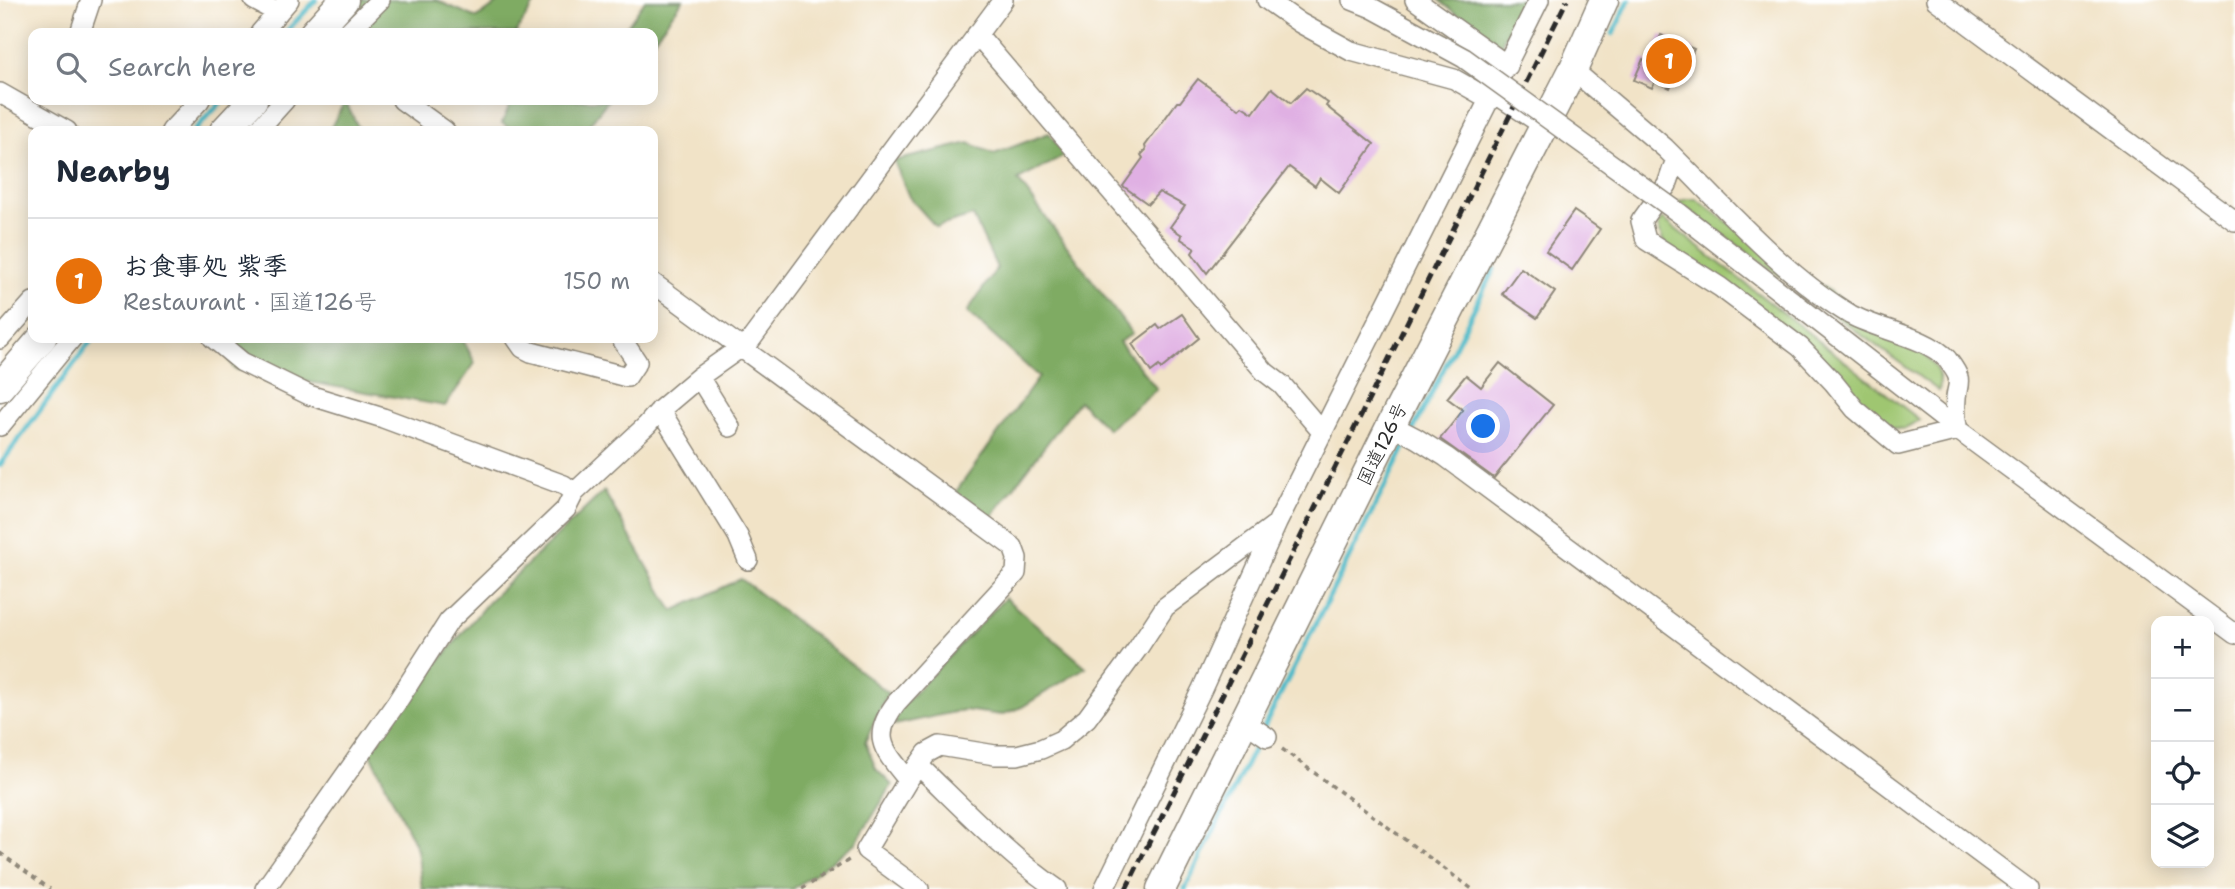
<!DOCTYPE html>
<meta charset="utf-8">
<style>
:root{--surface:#fff;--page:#f6f6f7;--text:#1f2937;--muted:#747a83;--line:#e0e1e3;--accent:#1f6fb2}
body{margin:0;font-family:"Shantell Sans","Klee One",sans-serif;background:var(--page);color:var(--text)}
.controls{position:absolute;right:21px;bottom:21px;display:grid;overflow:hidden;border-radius:14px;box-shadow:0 4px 18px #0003}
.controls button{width:63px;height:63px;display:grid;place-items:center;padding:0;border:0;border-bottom:2px solid var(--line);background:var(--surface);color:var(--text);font:35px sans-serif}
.you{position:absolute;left:1484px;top:427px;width:24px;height:24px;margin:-18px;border:5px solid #fff;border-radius:50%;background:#1a73e8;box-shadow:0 0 0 10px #1a73e833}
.badge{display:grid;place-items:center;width:46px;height:46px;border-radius:50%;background:var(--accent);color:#fff;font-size:23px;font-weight:700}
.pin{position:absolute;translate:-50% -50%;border:4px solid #fff;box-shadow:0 2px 7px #0006}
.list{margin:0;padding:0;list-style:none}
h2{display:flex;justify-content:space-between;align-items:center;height:91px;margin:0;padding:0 28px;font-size:30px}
h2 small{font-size:23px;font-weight:400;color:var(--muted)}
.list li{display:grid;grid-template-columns:46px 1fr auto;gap:21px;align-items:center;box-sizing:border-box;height:126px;padding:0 28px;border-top:2px solid var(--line)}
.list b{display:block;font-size:26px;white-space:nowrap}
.list p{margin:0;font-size:23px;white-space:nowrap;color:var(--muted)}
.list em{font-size:23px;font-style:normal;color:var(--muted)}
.icon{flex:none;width:38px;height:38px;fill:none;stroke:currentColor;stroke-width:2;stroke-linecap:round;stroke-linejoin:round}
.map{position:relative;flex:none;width:2235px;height:889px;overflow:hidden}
.search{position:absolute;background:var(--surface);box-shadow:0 4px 18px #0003;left:28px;top:28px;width:630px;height:77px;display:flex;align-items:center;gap:18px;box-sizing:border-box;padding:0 24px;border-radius:14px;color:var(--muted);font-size:26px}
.panel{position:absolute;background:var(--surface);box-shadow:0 4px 18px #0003;left:28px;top:126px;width:630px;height:217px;border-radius:14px}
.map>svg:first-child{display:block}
</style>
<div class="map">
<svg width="2235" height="889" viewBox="0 0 2235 889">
<rect width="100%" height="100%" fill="#fff"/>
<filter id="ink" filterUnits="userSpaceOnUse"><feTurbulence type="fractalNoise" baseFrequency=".0143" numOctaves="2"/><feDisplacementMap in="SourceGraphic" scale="14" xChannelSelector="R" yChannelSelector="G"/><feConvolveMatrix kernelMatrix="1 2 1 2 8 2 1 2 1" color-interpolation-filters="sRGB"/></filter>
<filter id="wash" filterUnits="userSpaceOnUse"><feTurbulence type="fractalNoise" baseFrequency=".00686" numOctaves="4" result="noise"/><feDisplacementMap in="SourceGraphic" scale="28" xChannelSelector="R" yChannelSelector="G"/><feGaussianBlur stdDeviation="1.57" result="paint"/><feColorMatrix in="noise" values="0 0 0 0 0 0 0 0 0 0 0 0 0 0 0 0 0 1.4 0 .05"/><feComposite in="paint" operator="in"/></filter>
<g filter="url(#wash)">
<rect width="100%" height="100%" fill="#f1e3c7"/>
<!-- green -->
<path fill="#9fc671" stroke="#65784e" stroke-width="2" d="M1687,199H1696L1741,232L1921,352C1933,363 1943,374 1939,391L1678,202Z
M1663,219L1920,420L1903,429L1889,427L1664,243L1659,231V222Z"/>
<!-- forest -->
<path fill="#7fab63" stroke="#556b47" stroke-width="2" d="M357,0H436L477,18L502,0H537L516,32L517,33H323Z
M645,0H683L653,40V33H622Z
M1439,0H1521L1499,49Z
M512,100H608L584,131H513L502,123Z
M345,101L360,131H329Z
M1049,133L1065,156L1018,180L1132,334L1119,342L1157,389L1108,429L1079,401L989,520L955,493L1039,377L967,312L997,268L973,216L936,227L909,197L894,161L969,143L994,154Z
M220,338H462L475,363L445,406L234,369Z
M604,491L673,611L741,579L888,693L865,742L876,769L892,785L856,843L793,889H422L417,849L368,748L488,602Z
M1005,598L1086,667L1022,707L1001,715L964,710L895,725L899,709Z"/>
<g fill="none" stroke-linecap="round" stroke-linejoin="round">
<!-- stream -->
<path stroke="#4dbac8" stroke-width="5" d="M285,33L316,0
M1613,34L1629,0
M194,131L223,100
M0,465L93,338
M1263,729L1494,269
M1185,889L1259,738"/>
</g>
<g id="blocks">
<!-- building -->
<path fill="#e0b0e3" d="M1661,35L1694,49L1680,78L1675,76L1670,88L1655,81L1652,88L1634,80L1643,59L1649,62Z
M1198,79L1239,109L1242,106L1253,113L1272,88L1291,103L1306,88L1328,103L1326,106L1374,144L1339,193L1320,178L1315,186L1289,167L1207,273L1192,253L1195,248L1181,239L1182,235L1170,227L1185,206L1159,192L1148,204L1123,186L1143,158L1141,155L1146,150L1145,146L1177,102H1180Z
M1574,211L1600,229L1572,270L1546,251Z
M1521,268L1555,292L1537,318L1502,294Z
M1182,314L1199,338L1161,369L1159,366L1151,372L1132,344L1157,325L1160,329Z
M1500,363L1553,405L1494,478L1440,439L1463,410L1447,398L1466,375L1481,387Z"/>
</g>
</g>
<g filter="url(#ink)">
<use href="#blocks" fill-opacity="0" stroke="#8e8779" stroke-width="2"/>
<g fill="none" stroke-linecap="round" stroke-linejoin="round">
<defs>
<path id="minor" d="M254,0L278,13
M1267,0L1300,23L1351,51L1454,79L1491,100
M1352,0L1372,8
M1415,0L1508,66
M1936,0L2235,221
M80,33L91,0
M260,33L289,0
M347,33L380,0
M977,34L1265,372L1282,385L1323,433
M1573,70L1665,148C1721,203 1783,275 1851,315C1879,330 1927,337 1947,359C1950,363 1957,372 1958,377C1960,383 1956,393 1956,398C1955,410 1955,419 1958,430L1898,445L1855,409L1834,383L1800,347L1720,287L1646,240L1641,221L1667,185L1676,159
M0,93L67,131
M1494,93L1537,121
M402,100L445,131
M171,131L200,100
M257,131L285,100
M1679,213L1958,430L2235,634
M653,283L1013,547L1017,558L1016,573L897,702C870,737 883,749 908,780
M213,338L242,362L309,395L383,418L564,485L574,493
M516,338L523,348L531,352L627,377L637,362L621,338
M0,339L33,302
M699,377L730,427
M660,410L738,536L748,560
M1391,425L1416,438L1446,457L2028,889
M0,426L72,338
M1245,722L1267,737
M918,765C963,808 1006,854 1057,889
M265,889L397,702L449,621L566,509L574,493L647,425L660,410L699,377L750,341L1003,0
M919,889L866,850L908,780L927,753L940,746L995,755H1017L1041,749L1061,740L1087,718L1138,648L1165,607L1276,524
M1104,889L1202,689L1277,523L1539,0"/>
<path id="highway" d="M314,33L344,0
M224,131L253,100
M0,387L42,338
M1161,889L1391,425L1573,70L1604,0"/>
</defs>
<!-- minor casing -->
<use href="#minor" stroke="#8e8779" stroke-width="22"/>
<!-- highway casing -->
<use href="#highway" stroke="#8e8779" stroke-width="31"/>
<!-- path -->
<path stroke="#8e8779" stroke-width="3.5" stroke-dasharray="5 5" stroke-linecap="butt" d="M1282,749L1472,889
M0,853L50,889
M802,889L852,858"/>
<!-- minor -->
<use href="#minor" stroke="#fff" stroke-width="19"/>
<!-- highway -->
<use href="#highway" stroke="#fff" stroke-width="28"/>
<!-- rail -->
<path stroke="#2b2b2b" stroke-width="5" stroke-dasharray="10 5" stroke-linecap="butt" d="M1126,889L1567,0"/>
<defs>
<path id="minor-bridge" d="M1372,8L1464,58L1679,213"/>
</defs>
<!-- minor-bridge casing -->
<use href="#minor-bridge" stroke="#8e8779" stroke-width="22" stroke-linecap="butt"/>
<!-- minor-bridge -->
<use href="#minor-bridge" stroke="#fff" stroke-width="19"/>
</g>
</g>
<g text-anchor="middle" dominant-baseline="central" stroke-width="5" stroke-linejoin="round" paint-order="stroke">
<!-- street labels -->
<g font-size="19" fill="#2b2b2b" stroke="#fff">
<text transform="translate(1382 444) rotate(-64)">国道126号</text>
</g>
</g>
</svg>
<div class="controls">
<button>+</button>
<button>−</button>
<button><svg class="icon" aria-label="locate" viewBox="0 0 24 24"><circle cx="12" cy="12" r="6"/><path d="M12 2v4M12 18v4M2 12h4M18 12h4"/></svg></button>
<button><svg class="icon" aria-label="layers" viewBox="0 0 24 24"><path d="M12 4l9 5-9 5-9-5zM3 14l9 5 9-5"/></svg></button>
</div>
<div class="you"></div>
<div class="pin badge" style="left:1669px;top:61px;background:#e8710a">1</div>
<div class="search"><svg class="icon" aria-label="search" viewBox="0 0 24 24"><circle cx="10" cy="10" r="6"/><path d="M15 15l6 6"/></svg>Search here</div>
<section class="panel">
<h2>Nearby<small></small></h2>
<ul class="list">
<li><span class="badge" style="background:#e8710a">1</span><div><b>お食事処 紫季</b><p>Restaurant · 国道126号</p></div><em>150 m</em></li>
</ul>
</section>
</div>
